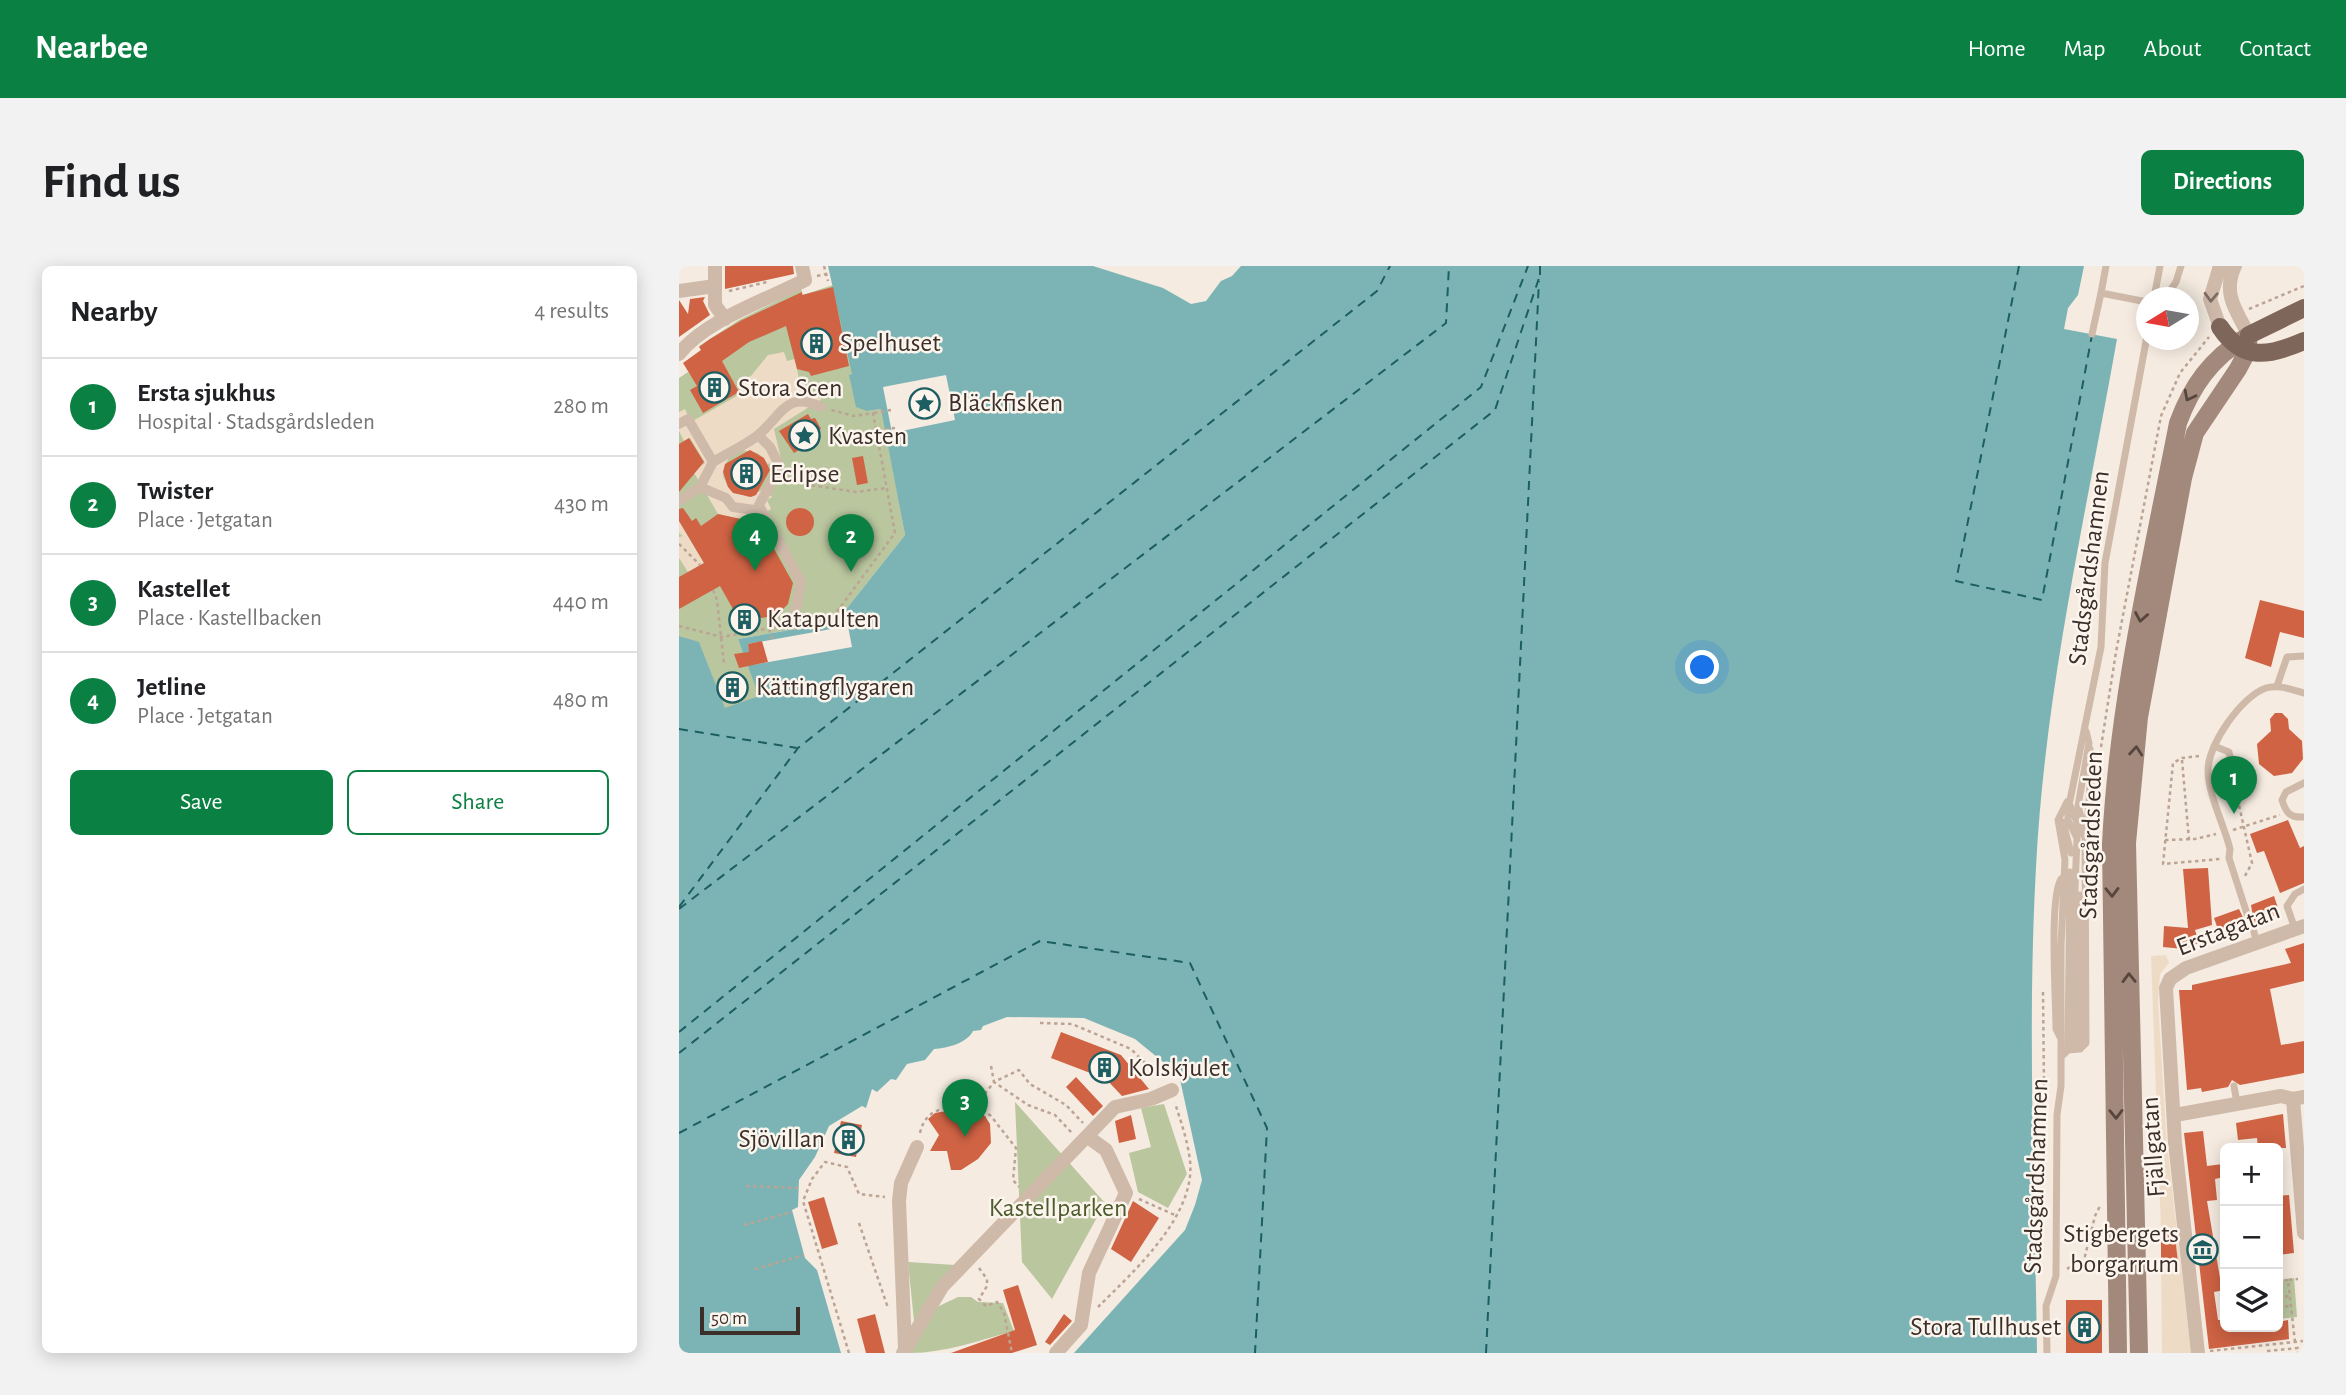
<!DOCTYPE html>
<meta charset="utf-8">
<style>
:root{--surface:#fff;--page:#f2f2f2;--text:#202124;--muted:#757577;--line:#e0e0e0;--accent:#0b8043}
body{margin:0;font-family:"Alegreya Sans",sans-serif;background:var(--page);color:var(--text)}
.controls{position:absolute;right:21px;bottom:21px;display:grid;overflow:hidden;border-radius:10px;box-shadow:0 4px 18px #0003}
.controls button{width:63px;height:63px;display:grid;place-items:center;padding:0;border:0;border-bottom:2px solid var(--line);background:var(--surface);color:var(--text);font:35px sans-serif}
.compass{position:absolute;left:1457px;top:21px;width:63px;height:63px;border-radius:50%;background:var(--surface);box-shadow:0 4px 18px #0003;rotate:259deg}
.scale{position:absolute;left:21px;bottom:18px;width:100px;box-sizing:border-box;padding-left:7px;border:4px solid #3c2f2a;border-top:0;font-size:19px;line-height:24px;white-space:nowrap;color:#3c2f2a;-webkit-text-stroke:5px #fcf5ed;paint-order:stroke}
.you{position:absolute;left:1024px;top:402px;width:24px;height:24px;margin:-18px;border:5px solid #fff;border-radius:50%;background:#1a73e8;box-shadow:0 0 0 10px #1a73e833}
.badge{display:grid;place-items:center;width:46px;height:46px;border-radius:50%;background:var(--accent);color:#fff;font-size:23px;font-weight:700}
.pin{position:absolute;translate:-50% -58px;filter:drop-shadow(0 2px 4px #0008)}
.pin::after{content:'';position:absolute;top:37px;width:24px;height:21px;background:inherit;clip-path:polygon(0 0,100% 0,50% 100%)}
.list{margin:0;padding:0;list-style:none}
h2{display:flex;justify-content:space-between;align-items:center;height:91px;margin:0;padding:0 28px;font-size:30px}
h2 small{font-size:23px;font-weight:400;color:var(--muted)}
.list li{display:grid;grid-template-columns:46px 1fr auto;gap:21px;align-items:center;box-sizing:border-box;height:98px;padding:0 28px;border-top:2px solid var(--line)}
.list b{display:block;font-size:26px;white-space:nowrap}
.list p{margin:0;font-size:23px;white-space:nowrap;color:var(--muted)}
.list em{font-size:23px;font-style:normal;color:var(--muted)}
.actions{display:flex;gap:14px;padding:21px 28px}
.actions a{flex:1;padding:16px 0;border:2px solid var(--accent);border-radius:10px;text-align:center;font-size:24px;color:var(--accent)}
.actions .main{background:var(--accent);color:#fff}
.icon{flex:none;width:38px;height:38px;fill:none;stroke:currentColor;stroke-width:2;stroke-linecap:round;stroke-linejoin:round}
.map{position:relative;flex:none;width:1625px;height:1087px;overflow:hidden;border-radius:10px}
header{display:flex;align-items:center;gap:42px;box-sizing:border-box;height:98px;padding:0 35px;background:var(--accent);color:#fff}
header strong{font-size:33px}
nav{display:flex;gap:38px;margin-inline-start:auto;font-size:24px}
.intro{display:flex;align-items:center;justify-content:space-between;box-sizing:border-box;height:168px;padding:0 42px}
h1{margin:0;font-size:49px}
.button{padding:18px 32px;border-radius:10px;background:var(--accent);color:#fff;font-size:24px;font-weight:700}
main{display:flex;gap:42px;padding:0 42px}
aside{flex:1;background:var(--surface);border-radius:10px;box-shadow:0 4px 18px #0003}
.map>svg:first-child{display:block}
</style>
<header>
<strong>Nearbee</strong>
<nav><a>Home</a><a>Map</a><a>About</a><a>Contact</a></nav>
</header>
<div class="intro"><h1>Find us</h1><a class="button">Directions</a></div>
<main>
<aside>
<h2>Nearby<small>4 results</small></h2>
<ul class="list">
<li><span class="badge">1</span><div><b>Ersta sjukhus</b><p>Hospital · Stadsgårdsleden</p></div><em>280 m</em></li>
<li><span class="badge">2</span><div><b>Twister</b><p>Place · Jetgatan</p></div><em>430 m</em></li>
<li><span class="badge">3</span><div><b>Kastellet</b><p>Place · Kastellbacken</p></div><em>440 m</em></li>
<li><span class="badge">4</span><div><b>Jetline</b><p>Place · Jetgatan</p></div><em>480 m</em></li>
</ul>
<div class="actions"><a class="main">Save</a><a>Share</a></div>
</aside>
<div class="map">
<svg width="1625" height="1087" viewBox="0 0 1625 1087">
<rect width="100%" height="100%" fill="#f5ebe0"/>
<!-- green -->
<path fill="#b9c69e" d="M154,19L174,108L171,109L188,145L208,142V171L226,269L157,356L59,373L81,430L46,443L20,377L0,370V112L9,106L14,112L32,101L20,80L60,54L122,23L124,29Z
M336,836L426,937L373,1033L343,996Z
M485,838L508,908L489,942L459,926L450,887L472,881L462,842Z
M229,996L276,999L235,1055Z
M1615,1012L1618,1051L1599,1053V1014Z
M279,1031H292L299,1036L324,1037L335,1065C301,1074 266,1087 231,1087L256,1042Z"/>
<!-- plaza -->
<path fill="#eedbc6" d="M105,86L108,95L116,93L120,113L134,129L143,133L95,163L102,193L89,198L79,187L63,184L50,192L46,199L44,210L49,221L69,231L85,223L93,231L88,234L92,243L70,255L39,248L14,205L26,197L11,172L5,175L0,165V146L6,143L12,156L63,127L60,121L65,118L63,114L72,110L89,89Z
M0,255L25,297L9,306L0,292V271L4,270L0,267Z
M1487,689L1490,697L1481,708L1479,735L1488,878L1512,1087H1483L1482,999L1499,995L1495,963H1482L1472,690Z"/>
<!-- water -->
<path fill="#7cb4b5" d="M149,0H414L484,22L512,38L527,35L542,15L553,10L562,0H1405L1399,29L1389,42L1385,63L1438,73C1407,248 1366,424 1357,601C1348,762 1356,925 1358,1087H395L506,964L516,939L523,914L500,809L456,773L405,752L328,751L304,760L302,764L294,765C288,777 269,782 255,783L246,794L228,798L217,814L212,813L198,826L193,823L187,842L183,840L150,860L136,891L120,914L119,941L113,944L126,992L138,1004L162,1087H0V370L20,376L46,442L80,430L59,373L157,356L226,269L202,143L188,145L177,141L170,109L173,108Z"/>
<!-- pier -->
<path fill="#f5ebe0" d="M267,109L276,154L213,167L204,121Z
M169,360L173,381L73,399L69,378Z"/>
<g fill="none" stroke-linecap="round" stroke-linejoin="round">
<!-- ferry -->
<path stroke="#1c5e61" stroke-width="2" stroke-dasharray="9 7" stroke-linecap="butt" d="M1340,0L1277,315L1363,334L1413,69
M861,9V0
M0,463L118,482
M0,641L119,482L698,25L711,0
M0,643L767,57L770,0
M0,766L802,121L849,0
M0,787L816,144L861,9
M0,867L361,675L511,697L588,862L576,1087
M807,1087L860,15"/>
</g>
<!-- building -->
<path fill="#cf6344" d="M46,0H114L115,8L46,23Z
M154,21L170,100L132,110L130,106L118,103L107,60L70,76L43,95L60,126L24,147L11,124L18,120L4,97L22,84L20,81L31,73L63,54L123,26V29Z
M26,31L24,35L31,49L0,71V34L9,48L11,33Z
M129,148L132,153L136,152L142,163L136,166L139,172L115,187L100,165Z
M10,172L25,196L0,226V178Z
M71,184L85,192L91,204L77,229L72,231L54,227L49,221L44,206L46,198Z
M184,190L189,217L178,219L173,192Z
M4,242L13,255L17,252L22,260L39,248L71,255L78,252L114,317L109,338L98,349L83,352L75,349L63,359L41,320L0,343V311L25,297L0,255V243Z
M107 256a14 14 0 1 1 28 0a14 14 0 1 1-28 0Z
M1581,334L1625,345V372L1601,366L1592,401L1566,392Z
M83,375L89,396L60,402L55,388L70,386L69,378Z
M59,406L65,423L61,429L51,431L43,423V416Z
M1596,447H1603L1609,453L1610,463L1623,475L1624,493L1613,507L1595,510L1580,498L1578,478L1592,465L1591,453Z
M1609,554L1621,582L1625,580V617L1601,627L1585,585L1578,587L1571,568Z
M1529,602L1533,659L1516,664L1520,677L1505,683L1484,681L1485,660L1509,662L1504,603Z
M1595,630L1601,648L1575,657L1572,639Z
M1560,643L1568,660L1541,669L1535,652Z
M1625,677V715L1591,723L1602,779L1625,775V807L1561,819L1553,814L1549,821L1523,826L1522,822L1508,824L1500,724H1513V719L1612,697L1606,683Z
M382,766L442,789L470,823L443,830L427,813L372,792Z
M397,811L424,840L414,850L387,821Z
M289,841L306,850L311,858L312,877L299,893L282,904H272L268,885H251L260,869L249,853L256,847Z
M1604,848L1607,882H1579L1578,872L1559,874L1557,857Z
M452,849L457,873L440,877L436,855Z
M162,855L183,859L177,891L155,887Z
M1524,865L1528,900L1544,898L1545,911L1536,913L1538,934L1528,935L1541,1012H1545L1546,1024L1535,1026L1539,1054H1546V1061H1557L1558,1065L1599,1061V1056L1609,1054L1610,1073L1530,1083L1505,867Z
M1610,929L1615,987L1599,989V930Z
M145,931L159,978L143,983L129,936Z
M454,935L480,952L452,996L432,983Z
M1495,962L1499,996L1482,999V963Z
M339,1019L358,1079L333,1087H272L336,1064L324,1024Z
M1387,1034H1423V1087H1387Z
M196,1048L206,1087H187L178,1053Z
M385,1048L393,1055L371,1079L366,1076Z"/>
<g fill="none" stroke-linecap="round" stroke-linejoin="round">
<!-- path -->
<path stroke="#bba494" stroke-width="2.5" stroke-dasharray="3.5 3.5" stroke-linecap="butt" d="M145,0L149,15
M138,10L147,8
M50,25L88,16
M1570,43L1625,20
M195,147L212,144
M199,164L216,162
M105,215L177,226L207,222
M0,278L21,299
M34,324L38,334L45,398
M138,355L140,365
M126,357L154,351L216,267L194,147L175,150L152,144
M0,360L43,371L102,360
M90,363L93,373
M1422,481L1437,386L1482,150L1501,107L1530,71
M1520,490L1503,492L1494,497L1484,598L1541,593
M1503,494L1510,574
M1557,526L1573,597L1566,610
M1554,564L1601,549
M1486,574L1516,573L1537,568
M1364,726L1366,912
M361,757L393,758L452,783L483,814
M312,800L315,816L340,804L351,818L387,839L404,857
M297,839L315,816L349,839L376,849L393,867
M241,867C247,839 272,841 297,839L312,850L337,882L334,914L340,921
M67,920L119,922
M460,933L498,950
M180,957L209,1042
M65,959L113,946
M300,1002L308,1013V1020L300,1033L307,1040L318,1036L325,1047L333,1087
M76,1003L125,989
M1388,1003L1406,990L1416,950L1422,938
M1599,1015L1609,1014
M1599,1031L1611,1030
M419,1041C454,1006 517,950 511,895C509,876 502,856 496,837
M1599,1041L1612,1040
M1616,1076L1609,1014L1619,1013
M1531,1085L1624,1075
M1588,1085L1619,1082V1087
M170,1087L124,935L133,913L146,896L168,901L180,928L206,931"/>
<!-- service -->
<path stroke="#cfbaaa" stroke-width="7" d="M1427,0L1422,27L1468,36
M1475,32L1481,0
M1486,32L1497,16L1502,0
M1413,68L1422,27
M1598,420L1608,391L1625,390
M1535,480L1550,486L1558,518
M1625,517L1607,526L1603,534C1607,547 1611,552 1625,551
M1390,537L1403,568
M1384,556L1392,587
M1408,562L1413,493L1411,483
M1401,629V783
M1570,654L1550,592L1551,583C1545,558 1529,529 1529,504C1529,478 1563,430 1587,422C1599,418 1613,424 1625,427
M1574,663L1578,676
M1616,663L1608,640L1616,628L1625,623
M1381,771L1377,763C1377,734 1370,632 1382,613
M1396,783L1394,673L1398,572L1389,554V544L1422,381L1426,297L1468,70
M1389,784L1391,606
M1382,791L1389,784L1401,783L1407,777L1406,566L1399,540L1410,477L1407,465
M1555,820L1558,837
M1368,1087L1367,1040L1377,1010L1378,849L1382,820V680L1386,594L1379,554L1388,536"/>
<!-- pedestrian -->
<path stroke="#cfbaaa" stroke-width="10" d="M0,158L9,153L34,196L21,221L0,235
M79,169L91,181L101,201L80,239L83,245
M34,196C48,187 65,180 78,170C103,150 106,124 142,141
M21,221L47,232L54,241L83,245L122,316L114,359"/>
<!-- minor -->
<path stroke="#cfbaaa" stroke-width="14" d="M36,0V39L46,53
M1541,0L1531,33L1541,61
M1556,0C1543,27 1557,45 1570,69
M0,25L36,20
M0,88C26,54 88,34 126,14L123,0
M1614,833L1625,967
M1496,849L1602,830L1614,833L1625,831
M226,1082L220,935L222,917L238,881
M224,1087L263,1021L436,841L472,833L493,824
M377,1087L402,1059L410,1007L447,927L427,884L409,871
M1519,1087L1496,877L1487,722L1491,713L1507,702L1625,660"/>
<!-- secondary -->
<path stroke="#a3897b" stroke-width="18" d="M1439,1087L1432,578C1439,436 1472,296 1499,157C1513,119 1532,93 1567,71
M1460,1087L1448,577L1460,451L1504,212L1516,167L1559,103L1568,86L1570,69"/>
<!-- primary -->
<path stroke="#7f665a" stroke-width="18" d="M1541,61C1564,96 1590,90 1625,75
M1570,69L1625,42"/>
</g>
<!-- one-way arrows -->
<defs><path id="oneway-chevron" d="M-2-3.5L2.5 0L-2 3.5" fill="none" stroke-width="1.6" stroke-linecap="round" stroke-linejoin="round" transform="scale(1.75)"/></defs>
<use stroke="#7e6e64" href="#oneway-chevron" transform="translate(1532 31) rotate(92)"/>
<g stroke="#56463e">
<use href="#oneway-chevron" transform="translate(1510 130) rotate(117)"/>
<use href="#oneway-chevron" transform="translate(1462 351) rotate(100)"/>
<use href="#oneway-chevron" transform="translate(1457 485) rotate(-85)"/>
<use href="#oneway-chevron" transform="translate(1433 626) rotate(89)"/>
<use href="#oneway-chevron" transform="translate(1450 712) rotate(-91)"/>
<use href="#oneway-chevron" transform="translate(1437 848) rotate(89)"/>
</g>
<!-- icons -->
<defs>
<symbol id="building-ring" viewBox="-11 -11 22 22"><circle r="9.5" fill="#fcf5ed" stroke="#1c5e61" stroke-width="1.5"/><path d="M-4-6H4V6H1V3H-1V6H-4ZM-2.5-4.3h1.7v1.8h-1.7ZM.8-4.3h1.7v1.8H.8ZM-2.5-1h1.7V.8h-1.7ZM.8-1h1.7V.8H.8Z" fill="#1c5e61"/></symbol>
<symbol id="sight-ring" viewBox="-11 -11 22 22"><circle r="9.5" fill="#fcf5ed" stroke="#1c5e61" stroke-width="1.5"/><path d="M0-6L1.8-2.2L6-1.7L2.9 1.2L3.7 5.4L0 3.3L-3.7 5.4L-2.9 1.2L-6-1.7L-1.8-2.2Z" fill="#1c5e61"/></symbol>
<symbol id="museum-ring" viewBox="-11 -11 22 22"><circle r="9.5" fill="#fcf5ed" stroke="#1c5e61" stroke-width="1.5"/><path d="M0-6L6-3V-2H-6V-3ZM-5-1h2V3h-2ZM-1-1h2V3h-2ZM3-1h2V3H3ZM-6 4H6V6H-6Z" fill="#1c5e61"/></symbol>
</defs>
<g fill-rule="evenodd">
<use href="#building-ring" x="120" y="60" width="35" height="35"/>
<use href="#building-ring" x="18" y="104" width="35" height="35"/>
<use href="#sight-ring" x="228" y="120" width="35" height="35"/>
<use href="#sight-ring" x="108" y="152" width="35" height="35"/>
<use href="#building-ring" x="50" y="190" width="35" height="35"/>
<use href="#building-ring" x="48" y="336" width="35" height="35"/>
<use href="#building-ring" x="36" y="404" width="35" height="35"/>
<use href="#building-ring" x="408" y="784" width="35" height="35"/>
<use href="#building-ring" x="152" y="856" width="35" height="35"/>
<use href="#museum-ring" x="1506" y="966" width="35" height="35"/>
<use href="#building-ring" x="1388" y="1044" width="35" height="35"/>
</g>
<g text-anchor="middle" dominant-baseline="central" stroke-width="5" stroke-linejoin="round" paint-order="stroke">
<!-- poi labels -->
<g font-size="26" fill="#3c2f2a" stroke="#fcf5ed" text-anchor="start">
<text x="161" y="77">Spelhuset</text>
<text x="59" y="122">Stora Scen</text>
<text x="269" y="137">Bläckfisken</text>
<text x="149" y="170">Kvasten</text>
<text x="91" y="208">Eclipse</text>
<text x="88" y="353">Katapulten</text>
<text x="77" y="421">Kättingflygaren</text>
<text x="449" y="802">Kolskjulet</text>
<text x="146" y="873" text-anchor="end">Sjövillan</text>
<text x="1500" y="968" text-anchor="end">Stigbergets<tspan x="1500" dy="30">borgarrum</tspan></text>
<text x="1382" y="1061" text-anchor="end">Stora Tullhuset</text>
</g>
<!-- street labels -->
<g font-size="26" fill="#3c2f2a" stroke="#fcf5ed">
<text transform="translate(1410 302) rotate(-83)">Stadsgårdshamnen</text>
<text transform="translate(1412 569) rotate(-88)">Stadsgårdsleden</text>
<text transform="translate(1549 663) rotate(-21)">Erstagatan</text>
<text transform="translate(1474 881) rotate(-94)">Fjällgatan</text>
<text transform="translate(1357 910) rotate(-88)">Stadsgårdshamnen</text>
</g>
<!-- park labels -->
<g font-size="26" fill="#4c5c2c" stroke="#fcf5ed">
<text x="379" y="942">Kastellparken</text>
</g>
</g>
</svg>
<div class="controls">
<button>+</button>
<button>−</button>
<button><svg class="icon" aria-label="layers" viewBox="0 0 24 24"><path d="M12 4l9 5-9 5-9-5zM3 14l9 5 9-5"/></svg></button>
</div>
<svg class="compass" viewBox="-18 -18 36 36"><path d="M0-13l5 13h-10z" fill="#e53935"/><path d="M0 13l5-13h-10z" fill="#757577"/></svg>
<div class="scale">50 m</div>
<div class="you"></div>
<div class="pin badge" style="left:1555px;top:548px">1</div>
<div class="pin badge" style="left:172px;top:306px">2</div>
<div class="pin badge" style="left:286px;top:871px">3</div>
<div class="pin badge" style="left:76px;top:305px">4</div>
</div>
</main>
